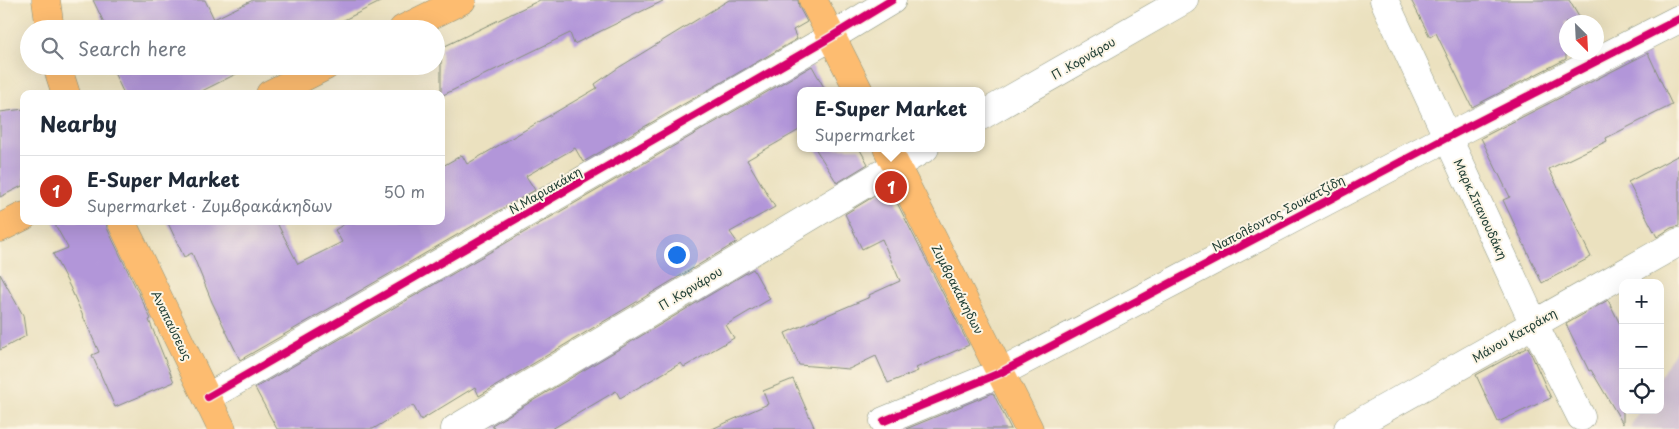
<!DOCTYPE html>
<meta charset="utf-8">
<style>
:root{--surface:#fff;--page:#f6f6f7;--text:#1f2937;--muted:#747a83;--line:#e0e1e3;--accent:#c8321e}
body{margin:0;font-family:"Playpen Sans",sans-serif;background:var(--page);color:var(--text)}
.controls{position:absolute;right:15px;bottom:15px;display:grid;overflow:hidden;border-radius:10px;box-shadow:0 5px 20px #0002}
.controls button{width:45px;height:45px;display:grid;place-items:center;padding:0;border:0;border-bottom:1px solid var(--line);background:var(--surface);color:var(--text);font:25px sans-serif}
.compass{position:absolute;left:1559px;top:15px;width:45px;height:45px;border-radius:50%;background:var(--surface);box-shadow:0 5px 20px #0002;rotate:156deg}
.you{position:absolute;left:676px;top:254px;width:18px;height:18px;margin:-12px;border:4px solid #fff;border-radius:50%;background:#1a73e8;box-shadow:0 0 0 8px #1a73e833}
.badge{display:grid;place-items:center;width:32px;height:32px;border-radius:50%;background:var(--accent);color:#fff;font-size:16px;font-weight:700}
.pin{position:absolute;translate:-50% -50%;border:2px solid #fff;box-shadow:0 1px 5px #0006}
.popup{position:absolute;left:797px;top:87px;width:188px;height:65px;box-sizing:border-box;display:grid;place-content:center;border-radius:10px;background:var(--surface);filter:drop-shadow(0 1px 4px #0005);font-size:16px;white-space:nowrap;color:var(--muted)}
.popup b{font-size:19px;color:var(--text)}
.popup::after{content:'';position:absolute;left:50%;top:100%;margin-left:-10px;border:10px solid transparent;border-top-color:var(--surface)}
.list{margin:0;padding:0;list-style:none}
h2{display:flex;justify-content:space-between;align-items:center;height:65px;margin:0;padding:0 20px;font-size:21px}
h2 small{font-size:16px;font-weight:400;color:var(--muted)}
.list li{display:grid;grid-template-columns:32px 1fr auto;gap:15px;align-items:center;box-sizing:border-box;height:70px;padding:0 20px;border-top:1px solid var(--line)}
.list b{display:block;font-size:19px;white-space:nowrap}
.list p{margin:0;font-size:16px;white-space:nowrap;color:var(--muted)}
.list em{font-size:16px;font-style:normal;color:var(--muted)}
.icon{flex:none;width:28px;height:28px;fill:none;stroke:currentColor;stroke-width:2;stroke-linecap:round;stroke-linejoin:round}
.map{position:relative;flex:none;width:1679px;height:429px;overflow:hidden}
.search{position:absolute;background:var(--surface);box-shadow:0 5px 20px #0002;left:20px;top:20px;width:425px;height:55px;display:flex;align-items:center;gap:12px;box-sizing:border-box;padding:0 18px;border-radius:28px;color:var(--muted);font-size:19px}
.panel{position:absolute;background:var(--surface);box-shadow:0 5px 20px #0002;left:20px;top:90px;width:425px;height:135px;border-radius:10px}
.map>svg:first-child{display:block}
</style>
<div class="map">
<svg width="1679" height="429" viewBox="0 0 1679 429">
<rect width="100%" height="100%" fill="#fcf5e5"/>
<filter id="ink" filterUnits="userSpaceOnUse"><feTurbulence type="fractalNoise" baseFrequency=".02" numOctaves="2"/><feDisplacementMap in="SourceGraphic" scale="10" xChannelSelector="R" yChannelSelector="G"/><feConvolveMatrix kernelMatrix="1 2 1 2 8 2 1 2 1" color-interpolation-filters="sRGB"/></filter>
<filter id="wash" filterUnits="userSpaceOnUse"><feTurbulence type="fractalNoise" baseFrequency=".0096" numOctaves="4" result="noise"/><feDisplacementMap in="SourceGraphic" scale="20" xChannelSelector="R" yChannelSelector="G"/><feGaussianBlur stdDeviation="1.12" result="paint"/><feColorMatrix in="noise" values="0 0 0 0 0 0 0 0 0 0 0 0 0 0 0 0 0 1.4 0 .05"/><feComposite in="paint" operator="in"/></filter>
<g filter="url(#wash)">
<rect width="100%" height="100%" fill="#ebe1bf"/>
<!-- industrial -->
<path fill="#cdbed2" d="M1679,345V429H1632L1631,425L1640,410H1660V377Z"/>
<g id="blocks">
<!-- building -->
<path fill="#b296d9" d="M93,0H205L214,19L253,0H384L326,29H107Z
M540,0H665L574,44L570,33L441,96V48Z
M729,0H798L799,7L807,22L793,30L797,39L583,162L575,148L526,176L535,190L240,360L212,302L192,253L184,257L167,221H276L298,264L342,242L335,230L349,221H441V167L462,155L467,164L597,88L595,84L618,68Z
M1411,0H1569L1582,22H1566V59L1472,107L1436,33L1430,37Z
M1648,53L1672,105L1606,138L1607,141L1549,169L1591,257L1542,283L1503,200L1510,197L1481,138Z
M111,66H252L196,94H124Z
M812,66L826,91H801V129L747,160L775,207L730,232L737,242L479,396L475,387L421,420L413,405L373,429H277L255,388Z
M24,109V185L0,197V112Z
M815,148H859L868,164L837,183Z
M1679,155V226L1671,228L1657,237L1628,182Z
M889,187L969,345L916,368L918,371L888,383L876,356L849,369L799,365L785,333L870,297L869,295L900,281L882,239L862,249L845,214Z
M53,221H106L107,228L151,319L149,320L174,382L115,407L92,355L99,352L70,287L53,254L68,248Z
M753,269L770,299L726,325L734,338L684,367L681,363L620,398L616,391L552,429H494L492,425Z
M0,274L23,315L26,336L0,350Z
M1608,300L1623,330V424L1591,370L1589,371L1566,324Z
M1528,347L1551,398L1498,422L1476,375Z
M793,379L815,429H712L768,404L763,391Z
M993,393L1011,429H906Z"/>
</g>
</g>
<g filter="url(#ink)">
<use href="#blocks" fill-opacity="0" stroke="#858f7a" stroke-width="1"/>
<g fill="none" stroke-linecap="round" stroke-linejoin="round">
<defs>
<path id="minor" d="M1384,0L1534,324L1581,417
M981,116L1184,0
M208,397L831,37L892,0
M884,421L1000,373L1448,137L1679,19
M455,429L925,148
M1348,429L1679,242"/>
<path id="major" d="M46,0L50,29
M813,0L859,91
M403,29L462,0
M57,66L66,94
M270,94L326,66
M887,148L1029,429
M121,221L222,429
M0,228L24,216"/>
</defs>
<!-- minor casing -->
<use href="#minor" stroke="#858f7a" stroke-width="29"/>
<!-- major casing -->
<use href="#major" stroke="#858f7a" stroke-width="29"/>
<!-- minor -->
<use href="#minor" stroke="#fff" stroke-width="28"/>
<!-- major -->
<use href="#major" stroke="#fdbc70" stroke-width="28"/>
<defs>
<path id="cycleway" d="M208,397L831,37L892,0
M884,421L1000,373L1448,137L1679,19"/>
</defs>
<!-- cycleway casing -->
<use href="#cycleway" stroke="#fcf5e5" stroke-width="11"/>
<!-- cycleway -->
<use href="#cycleway" stroke="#d6006c" stroke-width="8"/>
</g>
</g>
<g text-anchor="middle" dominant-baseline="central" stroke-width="4" stroke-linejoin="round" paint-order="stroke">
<!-- street labels -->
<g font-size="12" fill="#1f3d34" stroke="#fcf5e5">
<text transform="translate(1083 58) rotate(-30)">Π .Κορνάρου</text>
<text transform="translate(545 190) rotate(-30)">Ν.Μαριακάκη</text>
<text transform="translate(1481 209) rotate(65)">Μαρκ.Σπανουδάκη</text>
<text transform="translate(1278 213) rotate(-28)">Ναπολέοντος Σουκατζίδη</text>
<text transform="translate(690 288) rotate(-31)">Π .Κορνάρου</text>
<text transform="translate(958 289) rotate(63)">Ζυμβρακάκηδων</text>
<text transform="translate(172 325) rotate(64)">Αναπαύσεως</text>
<text transform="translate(1514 335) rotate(-30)">Μάνου Κατράκη</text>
</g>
</g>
</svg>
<div class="controls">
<button>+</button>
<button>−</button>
<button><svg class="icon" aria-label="locate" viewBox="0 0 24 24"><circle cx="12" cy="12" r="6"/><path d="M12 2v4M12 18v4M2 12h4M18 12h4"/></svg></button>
</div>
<svg class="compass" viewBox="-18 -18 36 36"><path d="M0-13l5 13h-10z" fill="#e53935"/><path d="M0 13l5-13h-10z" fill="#747a83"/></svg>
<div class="you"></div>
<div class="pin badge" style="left:891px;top:187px">1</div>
<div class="popup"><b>E-Super Market</b>Supermarket</div>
<div class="search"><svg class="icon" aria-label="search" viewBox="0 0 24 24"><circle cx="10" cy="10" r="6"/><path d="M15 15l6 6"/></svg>Search here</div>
<section class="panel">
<h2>Nearby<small></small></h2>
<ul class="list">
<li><span class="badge">1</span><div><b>E-Super Market</b><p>Supermarket · Ζυμβρακάκηδων</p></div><em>50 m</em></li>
</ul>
</section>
</div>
